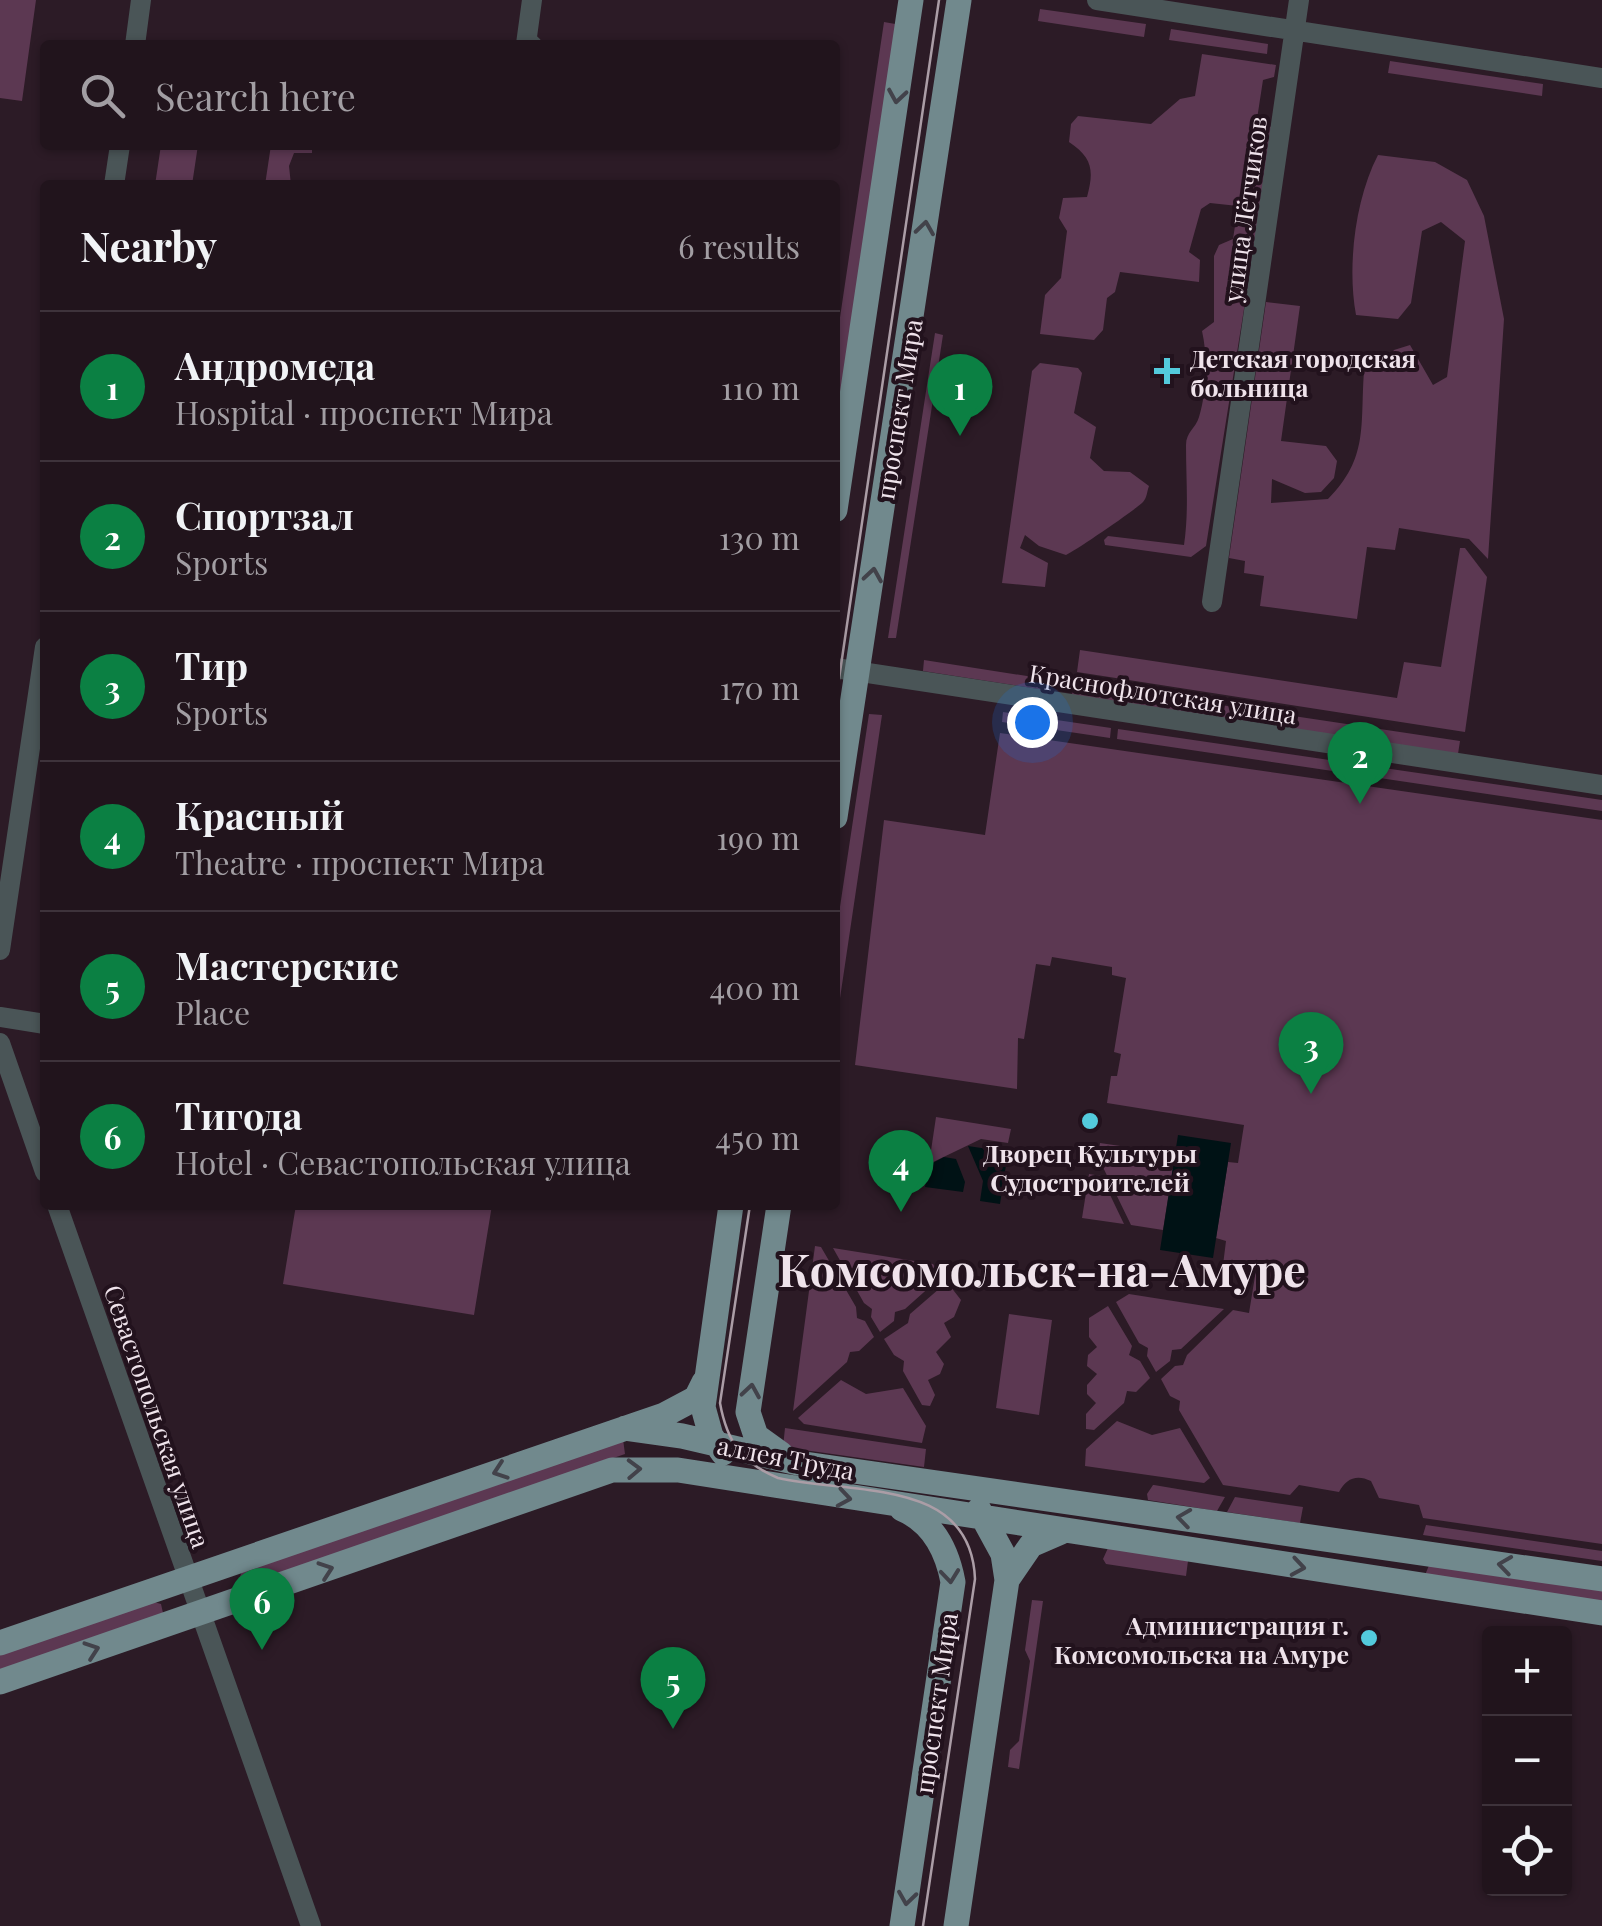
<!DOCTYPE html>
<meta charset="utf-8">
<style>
:root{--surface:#21141c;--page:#291d25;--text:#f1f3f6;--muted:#a29ea3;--line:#3e333b;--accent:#0b8043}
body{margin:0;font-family:"Playfair Display",serif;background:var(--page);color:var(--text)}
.controls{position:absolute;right:30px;bottom:30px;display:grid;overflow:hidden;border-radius:10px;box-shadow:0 2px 8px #0004}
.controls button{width:90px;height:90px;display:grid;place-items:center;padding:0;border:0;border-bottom:2px solid var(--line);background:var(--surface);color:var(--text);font:50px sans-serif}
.you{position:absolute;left:1032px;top:722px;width:35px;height:35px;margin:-25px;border:8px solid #fff;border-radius:50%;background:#1a73e8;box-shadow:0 0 0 15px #1a73e833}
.badge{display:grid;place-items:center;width:65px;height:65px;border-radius:50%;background:var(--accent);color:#fff;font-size:32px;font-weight:700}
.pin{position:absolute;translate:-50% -82px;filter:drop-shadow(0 2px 5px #0008)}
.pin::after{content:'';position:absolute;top:52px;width:35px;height:30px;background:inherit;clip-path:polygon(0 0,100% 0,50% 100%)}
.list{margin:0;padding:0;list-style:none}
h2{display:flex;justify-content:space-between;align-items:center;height:130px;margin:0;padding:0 40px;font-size:42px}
h2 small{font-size:32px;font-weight:400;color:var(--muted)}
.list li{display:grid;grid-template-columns:65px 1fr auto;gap:30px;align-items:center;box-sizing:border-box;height:150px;padding:0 40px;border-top:2px solid var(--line)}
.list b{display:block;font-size:38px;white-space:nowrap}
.list p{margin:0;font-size:32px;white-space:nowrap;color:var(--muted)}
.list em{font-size:32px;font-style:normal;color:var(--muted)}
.icon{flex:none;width:55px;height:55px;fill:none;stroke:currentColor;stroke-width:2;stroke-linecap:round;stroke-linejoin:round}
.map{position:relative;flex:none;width:1602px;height:1926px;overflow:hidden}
.search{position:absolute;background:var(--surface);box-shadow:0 2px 8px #0004;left:40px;top:40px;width:800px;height:110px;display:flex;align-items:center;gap:25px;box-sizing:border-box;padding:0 35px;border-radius:10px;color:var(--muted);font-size:38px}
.panel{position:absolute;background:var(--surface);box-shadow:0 2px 8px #0004;left:40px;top:180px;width:800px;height:1030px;border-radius:10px}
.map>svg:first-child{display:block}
</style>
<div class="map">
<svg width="1602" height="1926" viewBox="0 0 1602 1926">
<rect width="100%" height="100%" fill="#2c1b26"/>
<!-- green -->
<path fill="#5c3852" d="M0,0H36L22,101L0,98Z
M1040,9L1146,24L1144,37L1038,21Z
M884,22L901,25L835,473V351Z
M1171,29L1268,44L1267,54L1169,40Z
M1202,54L1276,65L1274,77L1263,80L1257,119L1273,128L1206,546L1191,557L1105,545L1104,540L1108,536L1184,545C1189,511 1186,479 1186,445C1186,432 1196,428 1199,417C1207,390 1208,358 1202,331L1214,322V256L1219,245L1233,239L1238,206L1210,203L1201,209L1189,252L1200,260L1199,282L1120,272L1115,292L1107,298L1103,330L1094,340L1040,334L1045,295L1061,278L1067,231L1059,218L1063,198L1087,197C1094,171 1093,158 1069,142L1071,124L1078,116L1151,124L1180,99L1195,96Z
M1390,61L1543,84L1542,96L1388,73Z
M161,145H198L192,185H155Z
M271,145H312V153H294L289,166L291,185H265Z
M1378,155L1435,162L1467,180L1484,216L1504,319L1488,559L1469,539L1399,528L1395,550L1367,547L1357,619L1260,606L1264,576L1244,573L1245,561L1229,558L1266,302L1300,306L1281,441L1326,446L1337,461L1334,478L1321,492L1305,493L1272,479L1271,503L1328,499C1369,458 1360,425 1364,371L1384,366L1394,350L1410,345L1433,385L1447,377L1465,241L1441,222L1422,231L1411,303L1398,319L1356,315C1347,267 1355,199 1378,155Z
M935,333L943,335L896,638H888Z
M1040,363L1078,368L1082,373L1074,413L1096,427L1090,458L1104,471L1130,472L1149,486C1147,491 1147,498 1143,502C1138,508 1075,551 1066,555L1039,546L1025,535L1020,548L1048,563L1045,587L1002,583L1032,371Z
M1460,548H1465L1487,577L1465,732L1077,672L1080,650L1397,698L1404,662L1441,667Z
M924,660L1046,679L1045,690L923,671Z
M1074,683L1460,741L1458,754L1072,695Z
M1003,712L1111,728L1110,738L1002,722Z
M869,714L882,715L835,1032V940Z
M1118,729L1602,800V811L1117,739Z
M1000,733L1602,820V1544L1423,1518L1419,1505L1379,1498L1371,1481C1357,1474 1346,1478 1339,1492L1299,1485L1290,1495L1223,1485L1179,1410L1180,1401L1170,1396L1161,1379L1175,1366L1183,1365L1187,1355L1233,1310L1249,1313L1256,1270L1223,1265L1226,1241L1216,1238L1228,1162L1238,1163L1244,1125L1107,1103L1111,1076H1117L1121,1054L1114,1052L1126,978L1112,975V967L1052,957L1050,966L1036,964L1024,1039L1018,1038L1017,1089L855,1065L884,820L985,835Z
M936,1117L1011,1129L1008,1143L981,1139L929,1164Z
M1100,1143L1175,1154L1163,1230L1131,1225L1098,1157Z
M1089,1174L1101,1176L1124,1224L1082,1218Z
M296,1205H492L474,1315L283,1284Z
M815,1246L821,1247L856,1307L857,1318L865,1321L874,1337L859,1351L850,1352L847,1362L793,1411Z
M833,1248L933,1264L942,1276L905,1309L895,1312L894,1321L880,1332L871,1317L872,1309L864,1303Z
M947,1282L961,1300L954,1317L944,1323L951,1337L936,1352L944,1364L940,1374L928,1380L935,1395L930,1406L922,1405L903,1371L904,1361L894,1355L884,1339L908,1323L910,1314Z
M1129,1294L1224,1309L1181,1349L1172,1350L1170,1361L1156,1372L1147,1356L1148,1348L1139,1343L1116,1302Z
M1108,1306L1132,1346L1129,1355L1140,1361L1150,1378L1136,1392L1127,1391L1124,1403L1094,1430L1086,1429V1414L1096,1403L1087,1394V1385L1097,1374L1087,1366L1088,1355L1097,1347L1089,1337V1318Z
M1009,1314L1052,1320L1039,1415L996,1408Z
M841,1380L866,1394L903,1388L926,1426L922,1443L804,1424L798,1418Z
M1117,1421L1152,1435L1180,1428L1210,1478L1204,1483L1085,1466L1086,1449Z
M785,1428L926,1449L924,1467L783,1447Z
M623,1439L625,1454L247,1585L239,1580L242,1571Z
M1153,1485H1154L1225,1497L1217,1511L1148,1500L1147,1494Z
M1235,1497L1303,1507L1300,1523L1227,1512Z
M1426,1525L1602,1551V1561L1423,1535Z
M1108,1548L1188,1561L1186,1576L1106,1564L1103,1559Z
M1430,1563L1602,1588V1605L1425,1575Z
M1032,1600L1043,1601L1019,1769L1008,1767L1010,1750L1019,1741L1030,1661L1025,1650Z
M154,1602L161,1604L163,1613L0,1671V1655Z"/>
<!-- water -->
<path fill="#001215" d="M1178,1135L1231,1143L1213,1258L1160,1250Z
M968,1146L1008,1152L1000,1204L980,1201L983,1181Z
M944,1157L956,1159L965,1182L963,1192L925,1187L929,1165Z"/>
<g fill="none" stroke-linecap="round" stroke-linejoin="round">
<!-- minor -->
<path stroke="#4a5557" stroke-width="20" d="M1097,0L1602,78
M135,45L141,0
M532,45L526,44L532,0
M114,185L120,145
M1212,602L1299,0
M835,668L1602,785
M0,950L45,647
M0,1017L45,1024
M0,1043L45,1172
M57,1205L311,1926"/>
<!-- major -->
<path stroke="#71898d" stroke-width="25" d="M835,510L911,0
M835,817L959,0
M779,1205L748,1412L756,1436L781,1454
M625,1428L682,1436L798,1463L1602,1579
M723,1453L711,1436L703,1407L731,1205
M902,1509C933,1522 947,1550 953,1582L902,1926
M1007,1580L1031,1545L1061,1532
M0,1643L664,1415L696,1398L704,1382
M0,1682L612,1470H678L1602,1613
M956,1926L1007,1580L1003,1554L979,1510"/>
<!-- tram -->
<path stroke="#ab9da6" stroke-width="2.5" d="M835,706L939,0
M750,1205L720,1403C727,1442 742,1463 778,1478C854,1495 971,1477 975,1579L923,1926"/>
</g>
<!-- one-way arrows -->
<defs><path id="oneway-chevron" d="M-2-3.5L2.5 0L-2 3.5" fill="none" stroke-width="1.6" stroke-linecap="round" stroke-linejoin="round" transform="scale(2.5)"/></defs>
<g stroke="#42424a">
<use href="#oneway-chevron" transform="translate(897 96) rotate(99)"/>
<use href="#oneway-chevron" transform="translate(925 228) rotate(-82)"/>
<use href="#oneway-chevron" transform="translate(873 575) rotate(-81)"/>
<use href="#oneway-chevron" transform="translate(751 1391) rotate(-81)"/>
<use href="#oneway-chevron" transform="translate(634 1469) rotate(-2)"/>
<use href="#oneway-chevron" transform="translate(500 1471) rotate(161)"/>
<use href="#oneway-chevron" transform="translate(844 1498) rotate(9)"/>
<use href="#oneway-chevron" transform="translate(1184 1518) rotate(-172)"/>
<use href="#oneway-chevron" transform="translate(1505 1565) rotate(-172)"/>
<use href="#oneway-chevron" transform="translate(1298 1567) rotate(9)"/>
<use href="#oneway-chevron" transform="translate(326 1570) rotate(-19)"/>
<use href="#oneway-chevron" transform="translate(950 1576) rotate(84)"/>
<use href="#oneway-chevron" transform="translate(92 1650) rotate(-19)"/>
<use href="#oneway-chevron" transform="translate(907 1898) rotate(98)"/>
</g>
<!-- markers -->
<g fill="#53cadc" stroke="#22121d" stroke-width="4">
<path d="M1162 356h10v10h10v10h-10v10h-10v-10h-10v-10h10z"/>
<circle cx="1090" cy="1121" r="10"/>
<circle cx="1369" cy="1638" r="10"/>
</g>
<g text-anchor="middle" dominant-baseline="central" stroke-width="8" stroke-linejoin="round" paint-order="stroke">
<!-- street labels -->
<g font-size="25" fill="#efe3eb" stroke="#22121d">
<text transform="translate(1244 209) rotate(-82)">улица Лётчиков</text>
<text transform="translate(898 409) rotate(-81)">проспект Мира</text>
<text transform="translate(1163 693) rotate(9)">Краснофлотская улица</text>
<text transform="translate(158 1416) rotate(71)">Севастопольская улица</text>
<text transform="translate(786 1457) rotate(11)">аллея Труда</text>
<text transform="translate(935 1703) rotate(-82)">проспект Мира</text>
</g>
<!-- poi labels -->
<g font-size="25" font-weight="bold" fill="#efe3eb" stroke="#22121d" text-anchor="start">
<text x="1190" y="357">Детская городская<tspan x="1190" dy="29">больница</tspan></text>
<text x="1090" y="1152" text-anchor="middle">Дворец Культуры<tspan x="1090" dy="29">Судостроителей</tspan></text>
<text x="1349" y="1624" text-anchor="end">Администрация г.<tspan x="1349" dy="29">Комсомольска на Амуре</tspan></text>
</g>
<!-- town labels -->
<g font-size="45" font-weight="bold" fill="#efe3eb" stroke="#22121d">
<text x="1042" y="1268">Комсомольск-на-Амуре</text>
</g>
</g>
</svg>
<div class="controls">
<button>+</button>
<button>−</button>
<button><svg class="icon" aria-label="locate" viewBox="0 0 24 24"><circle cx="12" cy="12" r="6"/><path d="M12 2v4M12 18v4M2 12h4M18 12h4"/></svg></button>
</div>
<div class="you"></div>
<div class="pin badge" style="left:960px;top:436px">1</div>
<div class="pin badge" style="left:1360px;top:804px">2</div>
<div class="pin badge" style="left:1311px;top:1094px">3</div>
<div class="pin badge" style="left:901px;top:1212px">4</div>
<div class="pin badge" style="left:673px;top:1729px">5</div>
<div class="pin badge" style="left:262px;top:1650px">6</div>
<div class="search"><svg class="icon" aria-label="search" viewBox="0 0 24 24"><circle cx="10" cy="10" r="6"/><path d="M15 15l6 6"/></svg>Search here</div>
<section class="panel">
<h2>Nearby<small>6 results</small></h2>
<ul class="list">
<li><span class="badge">1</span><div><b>Андромеда</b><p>Hospital · проспект Мира</p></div><em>110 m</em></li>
<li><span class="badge">2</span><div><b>Спортзал</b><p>Sports</p></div><em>130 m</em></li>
<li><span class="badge">3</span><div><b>Тир</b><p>Sports</p></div><em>170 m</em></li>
<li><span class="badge">4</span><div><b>Красный</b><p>Theatre · проспект Мира</p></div><em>190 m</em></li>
<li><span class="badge">5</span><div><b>Мастерские</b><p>Place</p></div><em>400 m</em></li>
<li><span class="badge">6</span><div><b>Тигода</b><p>Hotel · Севастопольская улица</p></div><em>450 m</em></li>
</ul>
</section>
</div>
